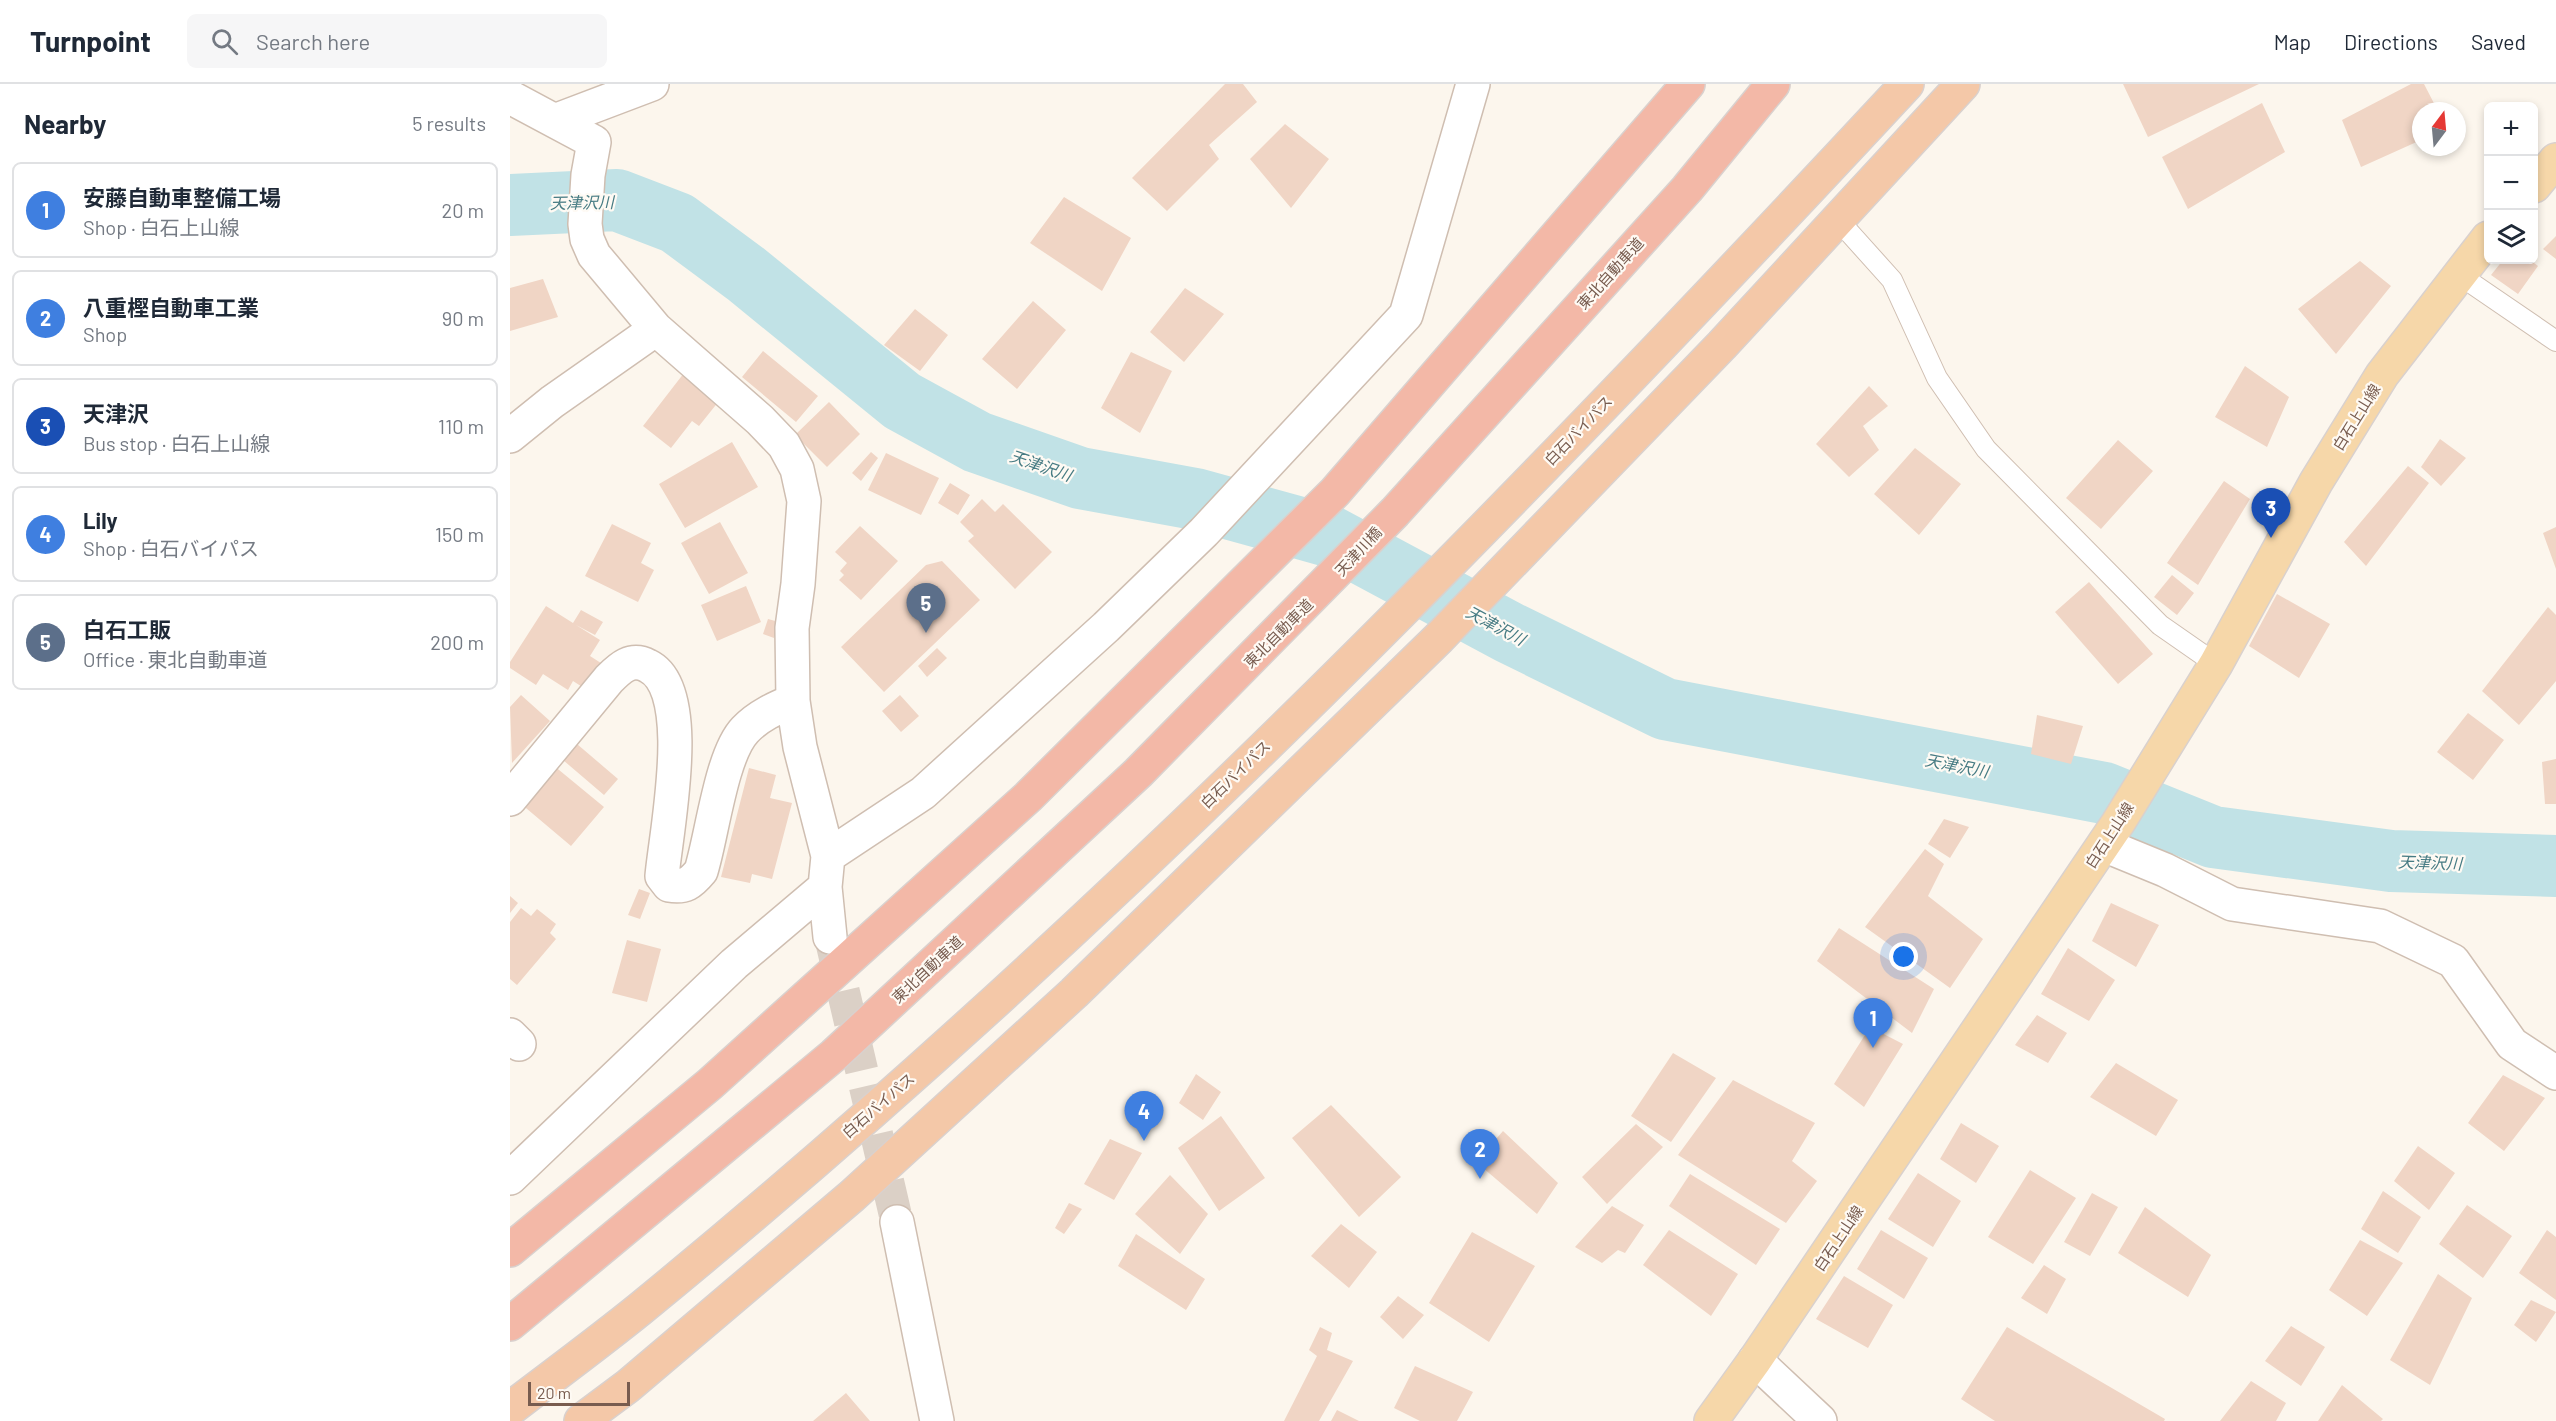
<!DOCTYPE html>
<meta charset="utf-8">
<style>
:root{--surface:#fff;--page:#f6f6f7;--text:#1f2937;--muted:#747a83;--line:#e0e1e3;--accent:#df7259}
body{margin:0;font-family:Barlow,"Noto Sans JP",sans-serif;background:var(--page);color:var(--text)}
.controls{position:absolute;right:18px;top:18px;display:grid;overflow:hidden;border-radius:9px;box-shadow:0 3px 9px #0003}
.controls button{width:54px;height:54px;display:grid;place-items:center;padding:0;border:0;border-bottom:2px solid var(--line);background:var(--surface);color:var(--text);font:30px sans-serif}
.compass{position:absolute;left:1902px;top:18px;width:54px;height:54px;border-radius:50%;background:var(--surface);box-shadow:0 3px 9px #0003;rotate:16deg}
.scale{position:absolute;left:18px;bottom:15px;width:102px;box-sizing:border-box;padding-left:6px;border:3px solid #785c4f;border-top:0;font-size:16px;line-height:21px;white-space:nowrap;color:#785c4f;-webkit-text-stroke:4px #fefaf4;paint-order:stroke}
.you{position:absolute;left:1394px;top:873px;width:21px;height:21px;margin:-15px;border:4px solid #fff;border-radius:50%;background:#1a73e8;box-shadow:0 0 0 9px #1a73e833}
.badge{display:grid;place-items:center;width:39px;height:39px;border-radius:50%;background:var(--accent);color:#fff;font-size:20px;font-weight:700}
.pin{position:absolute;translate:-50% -50px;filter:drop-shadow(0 2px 3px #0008)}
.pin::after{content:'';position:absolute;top:32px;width:21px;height:18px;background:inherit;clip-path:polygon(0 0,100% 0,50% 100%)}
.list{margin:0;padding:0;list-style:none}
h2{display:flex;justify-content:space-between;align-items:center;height:78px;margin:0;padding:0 24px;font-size:26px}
h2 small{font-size:20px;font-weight:400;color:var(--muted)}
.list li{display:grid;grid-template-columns:39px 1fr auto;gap:18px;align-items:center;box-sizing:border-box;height:96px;margin:0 12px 12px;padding:0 12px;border:2px solid var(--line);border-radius:9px}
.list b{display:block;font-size:22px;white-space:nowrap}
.list p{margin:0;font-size:20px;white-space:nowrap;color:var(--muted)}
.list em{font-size:20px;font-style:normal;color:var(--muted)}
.icon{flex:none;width:33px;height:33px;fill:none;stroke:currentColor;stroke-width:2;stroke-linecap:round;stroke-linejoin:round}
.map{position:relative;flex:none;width:2046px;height:1337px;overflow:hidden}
header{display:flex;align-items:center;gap:36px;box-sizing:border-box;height:84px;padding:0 30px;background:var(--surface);border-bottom:2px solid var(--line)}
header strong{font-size:28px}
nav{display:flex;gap:33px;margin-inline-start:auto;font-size:21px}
.search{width:420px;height:54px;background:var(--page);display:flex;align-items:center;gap:15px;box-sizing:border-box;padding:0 21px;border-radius:9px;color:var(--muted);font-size:22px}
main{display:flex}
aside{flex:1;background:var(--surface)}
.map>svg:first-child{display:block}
</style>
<header>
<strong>Turnpoint</strong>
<div class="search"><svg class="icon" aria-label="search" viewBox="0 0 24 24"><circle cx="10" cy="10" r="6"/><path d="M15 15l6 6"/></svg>Search here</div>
<nav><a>Map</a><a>Directions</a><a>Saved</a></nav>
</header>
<main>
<aside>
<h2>Nearby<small>5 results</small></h2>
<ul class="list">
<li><span class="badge" style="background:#3f7fe0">1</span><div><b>安藤自動車整備工場</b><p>Shop · 白石上山線</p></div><em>20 m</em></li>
<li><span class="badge" style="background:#3f7fe0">2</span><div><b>八重樫自動車工業</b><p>Shop</p></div><em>90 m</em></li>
<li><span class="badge" style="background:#1a4fb4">3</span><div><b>天津沢</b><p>Bus stop · 白石上山線</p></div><em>110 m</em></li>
<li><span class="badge" style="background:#3f7fe0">4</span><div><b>Lily</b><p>Shop · 白石バイパス</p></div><em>150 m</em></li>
<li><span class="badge" style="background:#5c6f8a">5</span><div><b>白石工販</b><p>Office · 東北自動車道</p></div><em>200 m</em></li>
</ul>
</aside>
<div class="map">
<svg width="2046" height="1337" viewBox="0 0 2046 1337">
<rect width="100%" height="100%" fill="#fcf6ed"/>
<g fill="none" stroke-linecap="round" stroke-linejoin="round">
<!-- river -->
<path stroke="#c1e2e6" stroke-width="62" d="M0,121L107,116L167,139L236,190L392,317L467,358L570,394L685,415L819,452L1000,549L1155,625L1594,709L1703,753L1881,777L2046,782"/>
</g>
<!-- building -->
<path fill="#f0d5c5" d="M715,0H733L747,18L699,61L709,75L657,127L622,94Z
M1613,0H1749L1638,53Z
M1901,0H1914L1928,27H1911V56L1851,83L1832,36Z
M1752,19L1775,68L1678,125L1652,73Z
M775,40L819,75L781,124L740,75Z
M554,113L621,154L592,207L520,159Z
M2046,152V175L2033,165Z
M1993,176H2020L2028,182L2008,210L1981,191Z
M1850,177L1881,202L1826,270L1788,225Z
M33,195L48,233L0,247V204Z
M675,204L714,230L674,278L640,248Z
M523,217L556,246L507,305L472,275Z
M405,225L438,251L410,287L374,261Z
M253,267L308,312L286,338L232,293Z
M621,268L662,287L630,349L591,324Z
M1735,282L1779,313L1757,363L1705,333Z
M174,289L209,317L189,342L182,337L161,364L133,342Z
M1359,302L1378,322L1353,342L1369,366L1339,393L1306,360Z
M319,318L350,350L317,383L285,351Z
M1930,355L1956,374L1931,402L1911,383Z
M1608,356L1643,387L1591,445L1556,414Z
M222,358L248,403L175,444L149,400Z
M1405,364L1451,400L1409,451L1364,410Z
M361,368L368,374L351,397L342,389Z
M376,369L429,394L411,431L358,406Z
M1898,382L1919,399L1856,482L1834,458Z
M1714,397L1740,415L1688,501L1657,479Z
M440,399L460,411L448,431L428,419Z
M472,415L485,428L493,420L542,468L505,505L458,457L464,452L450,438Z
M210,438L238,489L199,510L171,459Z
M102,440L141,459L131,479L144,486L128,518L75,492Z
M350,442L388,477L351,516L329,496L334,491L330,487L337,479L325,468Z
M2046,443V485L2033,449Z
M432,477L470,516L374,608L331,563L416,481Z
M1662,491L1684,509L1667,531L1644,513Z
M1579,498L1643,570L1608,600L1545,528Z
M236,502L251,538L207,557L191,521Z
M1767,510L1820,540L1789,594L1739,562Z
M36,522L63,539L71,526L93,538L85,551L66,541L90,556L80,572L94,581L77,606L63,597L58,606L33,590L26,601L0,584V578Z
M2038,523L2046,531V597L2009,641L1972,607Z
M258,535L269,538L264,554L253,550Z
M427,564L437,574L417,593L408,582Z
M11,611L40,637L2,679L0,623Z
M390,611L409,632L391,648L372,627Z
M1958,629L1994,656L1963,696L1927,668Z
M1527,631L1573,642L1561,680L1521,670Z
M67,660L108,695L94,711L53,676Z
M2046,675V720H2035L2032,678Z
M43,681L94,723L61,762L10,719Z
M239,684L266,691L260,714L282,719L262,795L242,790L240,799L211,793Z
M1434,735L1459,743L1440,774L1418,760Z
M1415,765L1434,780L1418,812L1473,855L1440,904L1355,843Z
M129,805L140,809L130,835L118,831Z
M0,812L8,819L0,829Z
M1601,819L1649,841L1626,883L1582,857Z
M11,824L21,832L27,825L46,840L40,849L46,855L7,901L0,895V838Z
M1329,844L1424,905L1402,949L1307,877Z
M117,856L151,865L137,918L102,909Z
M1558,864L1605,896L1579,937L1531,910Z
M1527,931L1557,949L1538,979L1505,961Z
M1360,943L1393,960L1354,1023L1324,1000Z
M1163,969L1206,994L1161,1058L1121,1032Z
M1606,979L1668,1016L1646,1052L1580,1013Z
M686,990L711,1008L693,1036L669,1019Z
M1993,991L2035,1014L1994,1067L1958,1039Z
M1223,996L1305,1039L1282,1077L1307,1097L1276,1139L1168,1071Z
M821,1021L891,1093L849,1133L782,1054Z
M711,1032L755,1094L709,1127L668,1064Z
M1451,1039L1489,1062L1466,1099L1430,1075Z
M1126,1040L1153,1063L1097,1120L1072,1093Z
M993,1047L1048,1099L1027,1130L966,1078Z
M600,1055L632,1069L604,1116L574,1100Z
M1908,1062L1945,1089L1919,1126L1884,1097Z
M1520,1086L1566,1114L1523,1180L1478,1153Z
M1408,1089L1451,1117L1423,1163L1378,1135Z
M1180,1090L1270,1145L1246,1181L1159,1122Z
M660,1091L698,1130L670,1170L625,1130Z
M1873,1107L1911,1133L1888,1169L1851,1145Z
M1582,1109L1608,1123L1580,1172L1554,1158Z
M559,1119L572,1125L554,1150L545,1144Z
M1957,1121L2002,1152L1973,1194L1929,1160Z
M1102,1122L1134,1141L1115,1169L1108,1166L1092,1179L1065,1163Z
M1635,1123L1701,1171L1678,1213L1608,1169Z
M831,1140L867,1168L839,1204L801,1172Z
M1159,1146L1228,1190L1201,1232L1133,1181Z
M1371,1146L1418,1174L1394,1215L1347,1185Z
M2037,1146L2046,1153V1216L2009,1189Z
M962,1148L1025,1182L979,1258L919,1219Z
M626,1150L695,1195L676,1226L608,1182Z
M1850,1156L1893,1179L1857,1232L1819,1206Z
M1534,1181L1556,1195L1537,1230L1511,1214Z
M1928,1190L1962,1214L1920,1301L1880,1276Z
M1334,1192L1383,1221L1358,1264L1306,1235Z
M888,1212L914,1231L893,1255L870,1233Z
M2021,1216L2046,1228L2026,1258L2004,1241Z
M1781,1242L1815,1263L1791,1302L1755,1277Z
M810,1243L822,1249L817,1266L843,1277L809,1337H774L807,1272L799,1266Z
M1497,1243L1655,1335L1654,1337H1485L1451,1315Z
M905,1282L963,1308L947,1337H910L884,1324Z
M1741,1297L1776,1319L1766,1337H1710Z
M1832,1301L1873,1335L1871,1337H1808Z
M336,1309L360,1337H303Z
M827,1326L849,1337H821Z"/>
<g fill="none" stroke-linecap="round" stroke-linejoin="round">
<!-- minor-tunnel -->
<path stroke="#dbd0c6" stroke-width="33" stroke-dasharray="33 16" stroke-linecap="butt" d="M322,859L387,1138"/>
<defs>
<path id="service" d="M1329,137L1382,196L1427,294L1476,365L1650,541L1706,580
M1948,190L2046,257"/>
<path id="minor" d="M0,13L84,58L78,91L75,140L77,155L84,171L146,245L250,336L274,361L287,385L294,417L288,500L282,544L283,617L290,663L318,772L315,803L320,853
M47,36L142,0
M0,352L42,318L146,245
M0,715L99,595C110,584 121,573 138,582C186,605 156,747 152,792L159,801C175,804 181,799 191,787C202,752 211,671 235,646C248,632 266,624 283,617
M1594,761L1655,786L1722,820L1870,842L1943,877L2002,960L2046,989
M318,772L413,709L596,543L694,448L896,231L963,0
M0,951L9,960
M0,1094L224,880L315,803
M387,1138L427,1337
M1245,1276L1310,1337"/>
<path id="primary" d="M2024,102L2046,76
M1201,1337L1245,1276L1608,739L1706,580L1806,398L1872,291L1978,154"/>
<path id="trunk" d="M0,1325C43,1292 88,1259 130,1225C585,853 998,429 1397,0
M71,1337L118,1302L342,1112L564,909L929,554L1212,261L1453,0"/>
<path id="motorway" d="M0,1166L200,1000L518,713L825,408L1178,0
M0,1240L324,971L628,689L885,428L1177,105L1263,0"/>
</defs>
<!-- service casing -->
<use href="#service" stroke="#cfbeb1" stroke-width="22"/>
<!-- minor casing -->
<use href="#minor" stroke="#cfbeb1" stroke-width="36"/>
<!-- primary casing -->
<use href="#primary" stroke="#d9d1ce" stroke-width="36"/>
<!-- trunk casing -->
<use href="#trunk" stroke="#d9d1ce" stroke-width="36"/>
<!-- motorway casing -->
<use href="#motorway" stroke="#d9d1ce" stroke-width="36"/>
<!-- service -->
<use href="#service" stroke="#fff" stroke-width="20"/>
<!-- minor -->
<use href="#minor" stroke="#fff" stroke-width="33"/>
<!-- primary -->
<use href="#primary" stroke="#f6d7a9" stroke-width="33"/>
<!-- trunk -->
<use href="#trunk" stroke="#f4c8a8" stroke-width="33"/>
<!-- motorway -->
<use href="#motorway" stroke="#f3b8a7" stroke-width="33"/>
</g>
<g text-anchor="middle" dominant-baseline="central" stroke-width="4.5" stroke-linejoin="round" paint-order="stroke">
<!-- street labels -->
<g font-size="15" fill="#785c4f" stroke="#fefaf4">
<text transform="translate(1100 189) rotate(-48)">東北自動車道</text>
<text transform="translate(1846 333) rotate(-58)">白石上山線</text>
<text transform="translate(1068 346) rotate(-46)">白石バイパス</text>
<text transform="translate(848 467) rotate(-47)">天津川橋</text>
<text transform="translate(768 549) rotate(-45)">東北自動車道</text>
<text transform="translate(725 690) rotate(-44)">白石バイパス</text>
<text transform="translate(1599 751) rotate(-57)">白石上山線</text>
<text transform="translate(417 885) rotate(-43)">東北自動車道</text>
<text transform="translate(368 1021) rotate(-41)">白石バイパス</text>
<text transform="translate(1328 1154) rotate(-56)">白石上山線</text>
</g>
<!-- water labels -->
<g font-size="16" font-style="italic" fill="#467b83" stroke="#fefaf4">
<text transform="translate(72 118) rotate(-1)">天津沢川</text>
<text transform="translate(531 381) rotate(19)">天津沢川</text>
<text transform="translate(986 541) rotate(28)">天津沢川</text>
<text transform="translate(1447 681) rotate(11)">天津沢川</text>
<text transform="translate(1920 778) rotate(2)">天津沢川</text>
</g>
</g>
</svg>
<div class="controls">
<button>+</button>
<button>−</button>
<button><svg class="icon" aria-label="layers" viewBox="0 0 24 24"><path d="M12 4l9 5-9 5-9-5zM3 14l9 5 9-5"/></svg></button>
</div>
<svg class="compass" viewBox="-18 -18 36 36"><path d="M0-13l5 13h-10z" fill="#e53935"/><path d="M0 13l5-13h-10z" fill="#747a83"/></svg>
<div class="scale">20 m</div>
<div class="you"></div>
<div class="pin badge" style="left:1363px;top:964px;background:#3f7fe0">1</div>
<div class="pin badge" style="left:970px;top:1095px;background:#3f7fe0">2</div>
<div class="pin badge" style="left:1761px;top:454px;background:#1a4fb4">3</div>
<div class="pin badge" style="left:634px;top:1057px;background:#3f7fe0">4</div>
<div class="pin badge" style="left:416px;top:549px;background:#5c6f8a">5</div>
</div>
</main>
